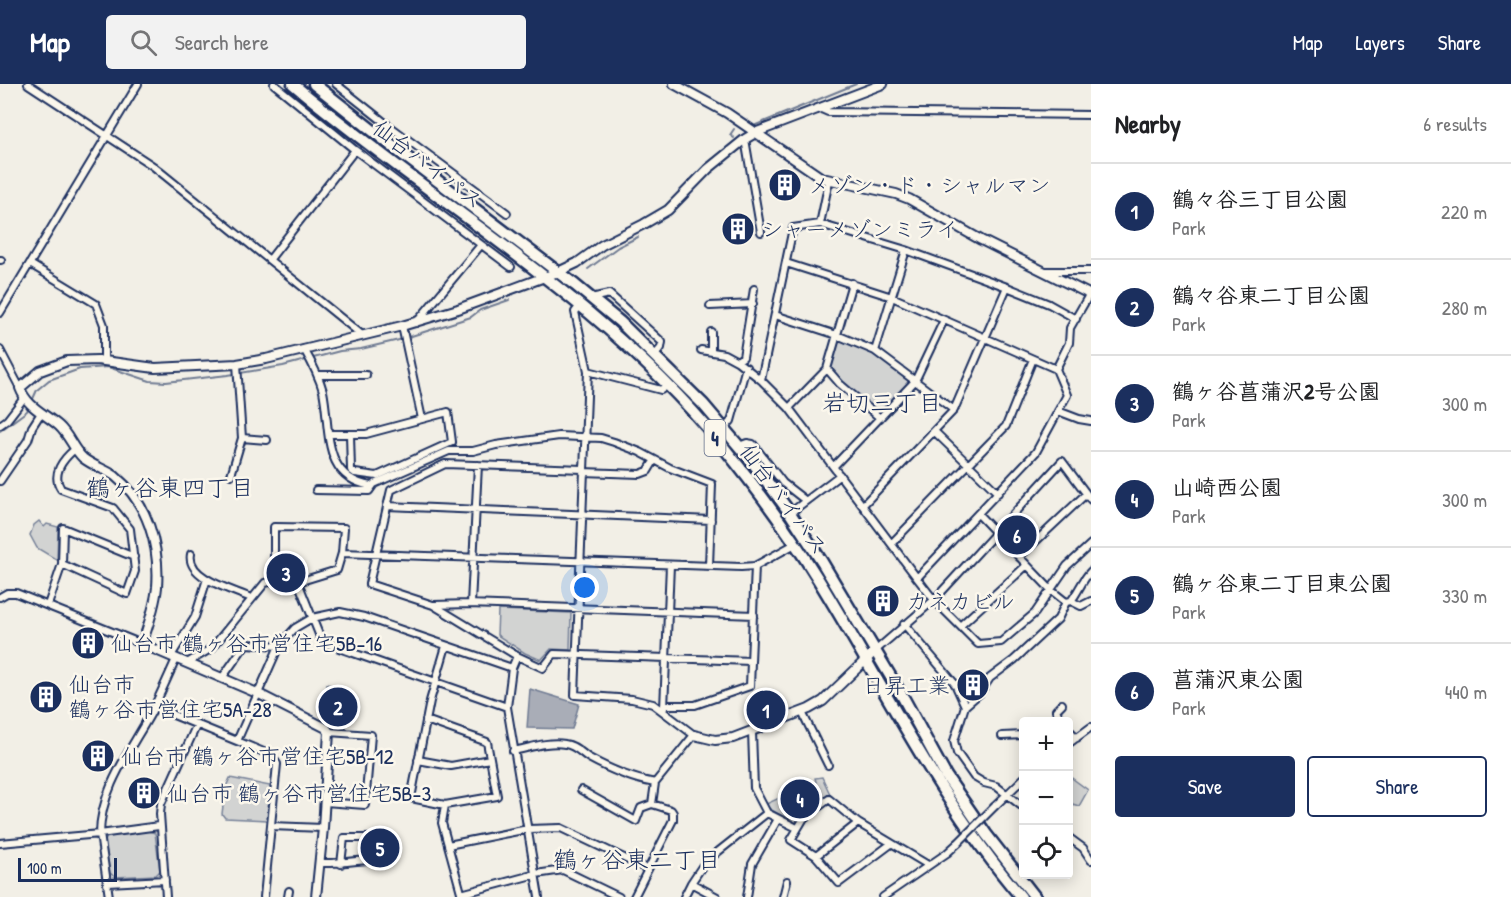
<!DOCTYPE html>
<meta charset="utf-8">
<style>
:root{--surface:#fff;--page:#f2f2f2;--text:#202124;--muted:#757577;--line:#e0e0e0;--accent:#1b2f5e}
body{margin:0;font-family:"Patrick Hand","Klee One",sans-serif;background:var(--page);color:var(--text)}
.controls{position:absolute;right:18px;bottom:18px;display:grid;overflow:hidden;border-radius:6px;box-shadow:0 3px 15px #0003}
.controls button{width:54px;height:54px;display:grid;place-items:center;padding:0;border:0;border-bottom:2px solid var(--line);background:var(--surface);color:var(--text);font:30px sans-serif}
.scale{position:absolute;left:18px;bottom:15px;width:99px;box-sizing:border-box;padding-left:6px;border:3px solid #1b2f5e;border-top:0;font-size:16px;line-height:21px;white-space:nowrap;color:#1b2f5e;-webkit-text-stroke:4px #fbf7ec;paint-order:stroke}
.you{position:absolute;left:585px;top:504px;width:21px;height:21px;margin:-15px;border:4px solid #fff;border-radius:50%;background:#1a73e8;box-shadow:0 0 0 9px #1a73e833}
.badge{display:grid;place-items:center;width:39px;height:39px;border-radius:50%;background:var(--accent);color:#fff;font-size:20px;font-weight:700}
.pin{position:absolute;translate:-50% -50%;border:3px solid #fff;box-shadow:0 2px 6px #0006}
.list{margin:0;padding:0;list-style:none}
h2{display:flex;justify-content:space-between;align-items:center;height:78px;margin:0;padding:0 24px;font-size:26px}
h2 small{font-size:20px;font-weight:400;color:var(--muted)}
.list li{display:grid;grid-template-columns:39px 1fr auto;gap:18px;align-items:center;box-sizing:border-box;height:96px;padding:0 24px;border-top:2px solid var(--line)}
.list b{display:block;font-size:22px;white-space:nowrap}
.list p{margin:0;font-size:20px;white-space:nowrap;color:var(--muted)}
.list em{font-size:20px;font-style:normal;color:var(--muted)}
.actions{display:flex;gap:12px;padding:18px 24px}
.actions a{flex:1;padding:14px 0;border:2px solid var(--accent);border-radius:6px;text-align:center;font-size:21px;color:var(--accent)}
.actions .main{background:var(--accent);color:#fff}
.icon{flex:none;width:33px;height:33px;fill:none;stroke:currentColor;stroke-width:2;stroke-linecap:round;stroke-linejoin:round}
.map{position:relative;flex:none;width:1091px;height:813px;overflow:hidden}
header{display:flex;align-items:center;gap:36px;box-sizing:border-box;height:84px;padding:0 30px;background:var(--accent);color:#fff}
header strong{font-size:28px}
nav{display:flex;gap:33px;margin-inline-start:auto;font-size:21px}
.search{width:420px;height:54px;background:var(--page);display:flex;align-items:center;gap:15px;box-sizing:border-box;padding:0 21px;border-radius:6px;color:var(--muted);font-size:22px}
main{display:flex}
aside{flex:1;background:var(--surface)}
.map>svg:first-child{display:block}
</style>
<header>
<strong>Map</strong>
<div class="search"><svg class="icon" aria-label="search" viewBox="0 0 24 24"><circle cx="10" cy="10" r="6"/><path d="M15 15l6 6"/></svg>Search here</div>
<nav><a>Map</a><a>Layers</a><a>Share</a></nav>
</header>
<main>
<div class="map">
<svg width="1091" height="813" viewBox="0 0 1091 813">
<rect width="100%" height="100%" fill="#f2efe6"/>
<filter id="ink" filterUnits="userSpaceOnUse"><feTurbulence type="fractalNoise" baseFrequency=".0167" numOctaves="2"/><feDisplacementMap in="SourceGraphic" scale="12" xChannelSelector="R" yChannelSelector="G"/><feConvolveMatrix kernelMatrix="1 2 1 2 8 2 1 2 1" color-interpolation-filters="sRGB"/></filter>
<g filter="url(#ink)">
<!-- green -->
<path fill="#d2d3d2" stroke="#768198" stroke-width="1.5" d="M840,255L871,268L907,294L909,300L879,330L842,297L831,285L837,257Z
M1015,434L1033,453L1018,466L1002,448Z
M39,437L44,443L47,440L58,443L57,476L37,464L30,451L34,441Z
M498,526L571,529L570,566L551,565L541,576L525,569L497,551Z
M326,600L341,603V610L350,620V626L343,640H337L324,633Z
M1069,692L1088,706L1079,722L1069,719Z
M822,693L830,710L801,733L795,739L768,724L766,720L795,707L810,704L816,698L815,694Z
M230,694L270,702L267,736L225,734L222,730L225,705Z
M148,747L155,749L160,787L156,791L115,793L110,789L105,757L107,753Z"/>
<!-- water -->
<path fill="#a9adb7" stroke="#707b93" stroke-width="1.5" d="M530,605L579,620L572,645L527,644Z"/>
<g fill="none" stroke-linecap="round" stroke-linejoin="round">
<!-- stream -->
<path stroke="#707b93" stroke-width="2" d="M756,41L856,0
M734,45L730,51L734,54
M588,185L618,163L638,153
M32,317L37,306L49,296L80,285L108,283L150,297L166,298L228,291L283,282L340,267L361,265L399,256L471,233L480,226L509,216
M0,347L27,327L29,322"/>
<defs>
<path id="minor" d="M28,0L153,82L362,251
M274,0L355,66L511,183
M336,0L384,38L507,129
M819,24L828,28L1091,31
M745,55L761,148
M820,140L829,97
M270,175L355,66
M0,176H1
M786,179L892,213L1056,285L1067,311L1036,368L917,494
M30,180L96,220L104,241V277
M1043,187H1091
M591,214L609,210L662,258L661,264L655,271
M580,222L575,228L588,287L575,611L632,615L653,620L694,651L655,699L652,720L671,726L673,729V736L634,813
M710,222L753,220
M0,229L138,0
M775,231L837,251L875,267L954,326
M416,239L481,161
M402,242L422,335L366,350H350L351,386L355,389L377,392L452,358L448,328L422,335
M711,248V267
M304,265C312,279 319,292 323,307C331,346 321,393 371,402
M0,266L20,304
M701,266L724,270L737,277L761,296L789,324L917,494L934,516L978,560L1001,558L1035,529L1067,482L1091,460
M875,267L906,166
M737,277L743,273L754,205
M827,285L840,300L880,334
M1056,285L1069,259L1070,244L1089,211
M588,287L661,306L668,301
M319,291H366
M761,296L793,144L820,140L906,166L1007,203L1049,220L1076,235
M789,324L827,285L852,199
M1058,327L1079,335L1091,337
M0,341L7,336L24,314
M724,345L731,337L746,283
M935,348L998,409
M329,350H350
M242,354L267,356
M739,362L747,359L753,360L783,399L806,417
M834,382L915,297L944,236
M583,385L445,380L391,406L369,500L433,521L517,572L543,584L554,570L751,577
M583,388L640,390L648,387L654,377
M231,391L242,354L237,280
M0,397L28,356L32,343L41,329
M316,406L369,407L374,400L449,367H473L496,361L559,352L601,354L614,358L640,368L670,384L712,400L709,482
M863,421L954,326L1007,203
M387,422L711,436
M790,429L840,391
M979,431L1051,506L1066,518
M892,459L1006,342L1033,275
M342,469L741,483L755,482L795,460
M191,470C186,494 233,506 251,514
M1019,473L1086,410
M62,480L127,510L135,487L130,445L113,424L61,405C51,390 63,375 75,365
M1091,487C1082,496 1079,507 1071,517L1081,522L1091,517
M298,498L322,558L507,623
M0,513L7,509H16L142,560
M471,520L478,381
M48,521L62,480L63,444L134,473
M434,521L469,520L754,531
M904,540L955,600L965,622L954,657L957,669L974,693L984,699L996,702L1024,724
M960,542L1027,481
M875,567L934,516L1062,377L1091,416
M171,572L195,533L207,495
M517,572L512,584L507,623L539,813
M187,579L212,564L265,499L274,497L298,498L337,486L342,469L344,444L274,443V497
M222,594L246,560L279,562
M664,621H695L750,602L755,482
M965,622L980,609L990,594L1014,576L1058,535L1066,518L1071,517
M154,623L237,657
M664,624L670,481
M802,628L828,681
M426,636L487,658L497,712L445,721L411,714L430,617L446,562
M1062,638L1056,626L1062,620
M1068,645L1077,654
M752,648L754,704L767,729L797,744
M1002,652L1024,651
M1068,660L1091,643
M513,667C529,664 548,657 565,660C575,661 581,669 589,674C609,685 633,695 655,699
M418,676L451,682L490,675
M581,706L636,737L641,724L652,720
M325,718L365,721L371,651L329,648
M445,721L442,739L462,812
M995,722L1024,694
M159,742L100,750C100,706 130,667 151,629C160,611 168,593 176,575
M271,742L323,744
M1068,753L1083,764L1091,776
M0,759L100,750L109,813
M891,760L839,799L816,772L791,756L804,734L829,715L858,739L928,781
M448,761L528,745L561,744L647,785
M816,772L858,739
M319,779C343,780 364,775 387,775L392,770L386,754H344L341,780
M108,799L165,796
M691,799L717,813
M461,810L536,790L563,786L619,813
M166,813L160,730L161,720L197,640
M264,813L277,680L271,671L237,657L279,562L295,544L312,534L340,528L364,533L512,584
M288,813L289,807
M684,813L691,799L705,778L767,729
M747,813L752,780L778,735
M783,813L787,797
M883,813L947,769L958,759"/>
<path id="tertiary" d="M674,0L727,29L822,94L896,110L909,115L981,156L1091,211
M694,651L715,656L733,654L809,625L823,617L875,567
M316,813L323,744L329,648L326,644L257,609L142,560C148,542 155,523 157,503C160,462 148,419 115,392C105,385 93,382 83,374C73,365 69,351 59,342C44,329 27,323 20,304L40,287L67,277L97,276L155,284L237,280L266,275L402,242L458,225L558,188L577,179L602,161L644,140L668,126L708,85L745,55L757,48L883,0"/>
<path id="trunk" d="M293,0C435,120 602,214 721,360C756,403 789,448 818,495C884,602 939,717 1021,813
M314,0L401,69L575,201L620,238L703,320L754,380L790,429L822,478L904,615L946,692L986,750L1035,813"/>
</defs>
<!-- minor casing -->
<use href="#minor" stroke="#1b2f5e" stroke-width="10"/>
<!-- tertiary casing -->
<use href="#tertiary" stroke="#1b2f5e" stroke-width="12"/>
<!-- trunk casing -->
<use href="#trunk" stroke="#1b2f5e" stroke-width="15"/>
<!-- minor -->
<use href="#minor" stroke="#fbf7ec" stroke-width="6"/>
<!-- tertiary -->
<use href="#tertiary" stroke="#fbf7ec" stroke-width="8"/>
<!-- trunk -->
<use href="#trunk" stroke="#fbf7ec" stroke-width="10"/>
<defs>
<path id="minor-bridge" d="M958,759L995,722"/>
</defs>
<!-- minor-bridge casing -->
<use href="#minor-bridge" stroke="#1b2f5e" stroke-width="10" stroke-linecap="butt"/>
<!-- minor-bridge -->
<use href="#minor-bridge" stroke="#fbf7ec" stroke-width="6"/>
</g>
</g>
<!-- icons -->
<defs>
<symbol id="building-disc" viewBox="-11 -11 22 22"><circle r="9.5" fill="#1b2f5e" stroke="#fbf7ec"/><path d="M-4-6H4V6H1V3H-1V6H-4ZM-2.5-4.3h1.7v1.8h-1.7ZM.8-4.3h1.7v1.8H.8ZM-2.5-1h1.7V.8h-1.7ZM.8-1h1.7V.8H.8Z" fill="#fff"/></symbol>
</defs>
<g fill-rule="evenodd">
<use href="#building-disc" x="766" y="82" width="38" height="38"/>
<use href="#building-disc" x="719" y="126" width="38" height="38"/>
<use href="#building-disc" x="864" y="498" width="38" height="38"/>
<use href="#building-disc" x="69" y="540" width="38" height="38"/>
<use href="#building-disc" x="954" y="582" width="38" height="38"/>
<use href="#building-disc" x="27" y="594" width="38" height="38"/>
<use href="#building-disc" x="79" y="653" width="38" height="38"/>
<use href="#building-disc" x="125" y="690" width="38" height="38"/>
</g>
<g text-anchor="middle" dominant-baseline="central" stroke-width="5" stroke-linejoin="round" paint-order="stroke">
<!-- shield labels -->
<rect fill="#fbf7ec" stroke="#5e6b89" stroke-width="1.5" x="704.5" y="336" width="21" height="36" rx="4.5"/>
<g font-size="21" font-weight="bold" fill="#1b2f5e">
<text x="715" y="354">4</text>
</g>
<!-- street labels -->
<g font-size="22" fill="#1b2f5e" stroke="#fbf7ec">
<text transform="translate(428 80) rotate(37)">仙台バイパス</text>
<text transform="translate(784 415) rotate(54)">仙台バイパス</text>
</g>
<!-- poi labels -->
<g font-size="22" fill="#1b2f5e" stroke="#fbf7ec" text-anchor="start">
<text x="808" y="101">メゾン・ド・シャルマン</text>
<text x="761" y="145">シャーメゾンミライ</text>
<text x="906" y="517">カネカビル</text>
<text x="111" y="559">仙台市 鶴ヶ谷市営住宅5B-16</text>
<text x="69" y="600">仙台市<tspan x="69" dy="25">鶴ヶ谷市営住宅5A-28</tspan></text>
<text x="950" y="601" text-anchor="end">日昇工業</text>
<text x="121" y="672">仙台市 鶴ヶ谷市営住宅5B-12</text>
<text x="167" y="709">仙台市 鶴ヶ谷市営住宅5B-3</text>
</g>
<!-- neighbourhood labels -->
<g font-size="24" fill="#1b2f5e" stroke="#fbf7ec">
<text x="882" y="318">岩切三丁目</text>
<text x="170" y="403">鶴ヶ谷東四丁目</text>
<text x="637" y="775">鶴ヶ谷東二丁目</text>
</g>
</g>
</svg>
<div class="controls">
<button>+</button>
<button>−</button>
<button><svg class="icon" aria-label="locate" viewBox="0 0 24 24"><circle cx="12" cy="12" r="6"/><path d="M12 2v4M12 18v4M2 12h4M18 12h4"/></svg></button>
</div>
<div class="scale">100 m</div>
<div class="you"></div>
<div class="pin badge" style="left:766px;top:626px">1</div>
<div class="pin badge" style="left:338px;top:623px">2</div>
<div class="pin badge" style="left:286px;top:489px">3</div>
<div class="pin badge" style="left:800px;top:715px">4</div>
<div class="pin badge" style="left:380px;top:764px">5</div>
<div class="pin badge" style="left:1017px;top:451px">6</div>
</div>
<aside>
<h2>Nearby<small>6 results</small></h2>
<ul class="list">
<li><span class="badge">1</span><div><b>鶴々谷三丁目公園</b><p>Park</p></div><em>220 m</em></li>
<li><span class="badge">2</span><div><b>鶴々谷東二丁目公園</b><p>Park</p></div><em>280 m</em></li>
<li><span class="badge">3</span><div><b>鶴ヶ谷菖蒲沢2号公園</b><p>Park</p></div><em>300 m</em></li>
<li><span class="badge">4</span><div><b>山崎西公園</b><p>Park</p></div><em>300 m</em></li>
<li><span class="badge">5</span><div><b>鶴ヶ谷東二丁目東公園</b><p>Park</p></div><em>330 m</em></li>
<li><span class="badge">6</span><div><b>菖蒲沢東公園</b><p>Park</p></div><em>440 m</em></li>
</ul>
<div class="actions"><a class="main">Save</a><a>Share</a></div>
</aside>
</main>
